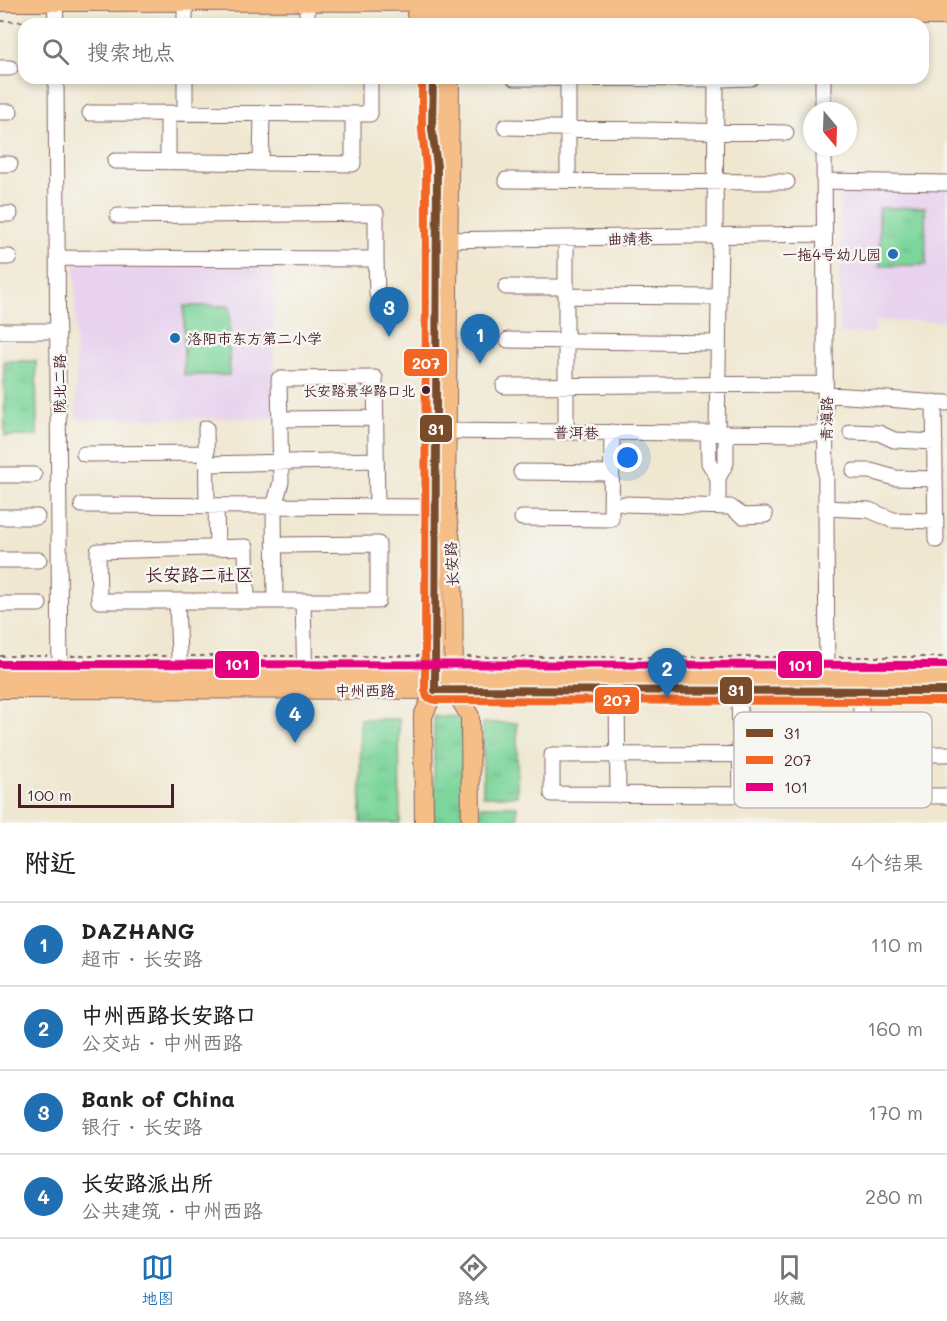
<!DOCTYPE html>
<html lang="zh">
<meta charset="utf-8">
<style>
:root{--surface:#fff;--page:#f6f6f6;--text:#222;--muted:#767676;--line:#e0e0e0;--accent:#1f6fb2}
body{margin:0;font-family:Mali,"LXGW WenKai TC",sans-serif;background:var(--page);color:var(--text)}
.compass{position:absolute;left:803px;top:102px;width:54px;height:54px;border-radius:50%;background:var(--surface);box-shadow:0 3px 9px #0003;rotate:161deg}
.scale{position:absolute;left:18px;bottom:15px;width:156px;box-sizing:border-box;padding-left:6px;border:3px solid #4a1f2b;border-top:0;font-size:16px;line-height:21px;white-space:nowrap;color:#4a1f2b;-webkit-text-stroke:4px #f6f6f2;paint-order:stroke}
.you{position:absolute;left:628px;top:458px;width:21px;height:21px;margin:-15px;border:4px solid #fff;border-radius:50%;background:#1a73e8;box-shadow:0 0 0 9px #1a73e833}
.badge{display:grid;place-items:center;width:39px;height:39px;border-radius:50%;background:var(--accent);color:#fff;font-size:20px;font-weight:700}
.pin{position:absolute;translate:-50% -50px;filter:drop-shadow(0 2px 3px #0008)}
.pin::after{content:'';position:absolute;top:32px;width:21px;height:18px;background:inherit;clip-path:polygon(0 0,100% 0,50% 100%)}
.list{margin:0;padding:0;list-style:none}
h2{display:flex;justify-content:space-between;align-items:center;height:78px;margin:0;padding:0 24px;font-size:26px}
h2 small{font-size:20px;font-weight:400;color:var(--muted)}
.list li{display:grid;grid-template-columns:39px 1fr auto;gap:18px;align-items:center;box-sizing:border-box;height:84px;padding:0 24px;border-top:2px solid var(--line)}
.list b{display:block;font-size:22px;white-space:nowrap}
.list p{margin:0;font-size:20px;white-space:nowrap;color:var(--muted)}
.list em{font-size:20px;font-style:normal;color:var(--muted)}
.icon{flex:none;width:33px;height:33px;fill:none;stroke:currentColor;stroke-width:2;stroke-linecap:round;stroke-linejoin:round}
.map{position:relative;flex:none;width:947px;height:823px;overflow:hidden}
.search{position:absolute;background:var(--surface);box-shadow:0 3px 9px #0003;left:18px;right:18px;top:18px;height:66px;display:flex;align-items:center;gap:15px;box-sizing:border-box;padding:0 21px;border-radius:18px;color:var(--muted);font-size:22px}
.sheet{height:414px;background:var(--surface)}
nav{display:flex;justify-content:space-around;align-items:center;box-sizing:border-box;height:84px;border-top:2px solid var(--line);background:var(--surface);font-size:16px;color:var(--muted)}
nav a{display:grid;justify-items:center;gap:3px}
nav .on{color:var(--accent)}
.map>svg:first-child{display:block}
</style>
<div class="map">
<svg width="947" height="823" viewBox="0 0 947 823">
<defs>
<pattern id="grass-tufts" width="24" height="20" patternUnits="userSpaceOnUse" patternTransform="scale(1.5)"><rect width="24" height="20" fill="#7cd59a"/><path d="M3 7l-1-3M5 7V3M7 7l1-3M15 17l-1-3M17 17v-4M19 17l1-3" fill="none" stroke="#6db685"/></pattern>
</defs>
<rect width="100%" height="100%" fill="#f6f6f2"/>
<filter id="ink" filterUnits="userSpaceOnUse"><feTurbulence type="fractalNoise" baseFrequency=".0167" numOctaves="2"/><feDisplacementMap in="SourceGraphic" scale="12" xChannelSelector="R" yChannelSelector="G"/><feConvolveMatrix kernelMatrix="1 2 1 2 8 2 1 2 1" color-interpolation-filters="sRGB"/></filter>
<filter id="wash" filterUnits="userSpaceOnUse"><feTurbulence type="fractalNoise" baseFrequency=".008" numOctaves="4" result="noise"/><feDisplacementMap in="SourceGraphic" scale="24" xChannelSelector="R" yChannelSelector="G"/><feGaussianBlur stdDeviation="1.35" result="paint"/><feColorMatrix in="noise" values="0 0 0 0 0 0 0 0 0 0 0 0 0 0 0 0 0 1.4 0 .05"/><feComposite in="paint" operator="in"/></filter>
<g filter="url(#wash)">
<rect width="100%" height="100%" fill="#efe7d0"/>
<!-- built -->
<path fill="#e8d2ee" d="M840,187H947V321H876L875,333H839Z
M274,257V418L76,419L75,258Z"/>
<!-- grass -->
<path fill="url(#grass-tufts)" stroke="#637a62" stroke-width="1.5" d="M925,207L926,265L880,266L879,208Z
M4,361H36L37,436H5Z
M434,716L462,717V823H434Z
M360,719H399L400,823H361Z
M483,723H517V796H483Z
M481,806H517V823H481Z"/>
<!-- pitch -->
<path fill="#7cd59a" stroke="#637a62" stroke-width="1.5" d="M184,306H230L229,375H184Z"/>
</g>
<g filter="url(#ink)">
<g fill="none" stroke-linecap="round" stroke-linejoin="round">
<defs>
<path id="minor" d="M55,0L56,24
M185,24V2
M307,24V2
M0,68H10
M56,78L60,684
M514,78L716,79
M823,78V111
M722,79L751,78
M0,112H10
M90,113L370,114V78
M168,113V162
M185,113V78
M505,127L786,133
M824,147L827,687
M115,161L353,164V114
M261,163L262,113
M0,164H10
M506,180L787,182
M568,180V79
M824,181L947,183
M0,214H10
M715,236L716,79L722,78
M566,239V432
M438,240L825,234
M0,257H9
M58,258L376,259V213L118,216
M376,259L377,294
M506,287H566
M566,296L719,297
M0,331H58
M508,340L717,343
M504,386L825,384
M825,395C867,396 906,402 947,403
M934,402L936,540
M280,419L376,418
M206,428L207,506
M435,431L826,434
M851,432L879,433L894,440L935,442
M708,433L709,463L718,478L726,463V433
M717,433L720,235
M84,454L206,453
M207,464L376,460
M854,471H871L895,478L935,479
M521,472L611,473
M0,475H34
M718,478V507
M624,504L730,507L743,516L765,515
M82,505L435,507
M216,506L217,548
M826,508L869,510L893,520L936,521
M0,517H37
M522,518L611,519L612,432
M0,560H39
M177,601L180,684
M247,601L246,547L98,551L99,601H378V544L275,545
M275,601L274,506L281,482L279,379L375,378L377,507
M303,601L305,684
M0,604H39
M617,691L618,795
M739,691L741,795
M947,754L552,755V794L947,796
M861,796V691"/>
<path id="major" d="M0,2L947,1
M416,14L947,16
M433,78L432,129L437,166L435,320
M450,78L446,507L453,557L454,690L470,716L471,823
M0,674L947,676
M0,689L947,691
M424,823L423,716L435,690V495"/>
</defs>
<!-- minor casing -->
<use href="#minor" stroke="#846565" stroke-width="17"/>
<!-- major casing -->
<use href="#major" stroke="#846565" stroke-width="20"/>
<!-- path -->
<path stroke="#846565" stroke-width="2" stroke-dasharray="4.5 4.5" stroke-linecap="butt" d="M0,21L45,22
M69,22H174
M198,22L294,23
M318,24H405
M0,656H47
M71,656H167
M191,656H293
M317,656H422
M467,657H815
M839,657H947"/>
<!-- minor -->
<use href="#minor" stroke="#fff" stroke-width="15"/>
<!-- major -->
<use href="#major" stroke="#f6be87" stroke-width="18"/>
<defs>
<path id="bus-1" d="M433,78L432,129L437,166L435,690
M435,690L947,691"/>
<path id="bus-2" d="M422,78V130L426,167L425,690L427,697L435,700L947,701"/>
<path id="bus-3" d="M0,664L947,665"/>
</defs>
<!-- bus-1 casing -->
<use href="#bus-1" stroke="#f6f6f2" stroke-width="12"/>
<!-- bus-2 casing -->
<use href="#bus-2" stroke="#f6f6f2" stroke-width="12"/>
<!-- bus-3 casing -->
<use href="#bus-3" stroke="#f6f6f2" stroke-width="12"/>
<!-- bus-1 -->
<use href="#bus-1" stroke="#7a4b2a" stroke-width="8"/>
<!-- bus-2 -->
<use href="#bus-2" stroke="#f26522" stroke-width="8"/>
<!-- bus-3 -->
<use href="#bus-3" stroke="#e5007d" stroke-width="8"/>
</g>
</g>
<!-- markers -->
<g fill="#1f6fb2" stroke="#f6f6f2" stroke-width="2">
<circle cx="893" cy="254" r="6"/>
<circle cx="175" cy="338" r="6"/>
</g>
<circle fill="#4a1f2b" stroke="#f6f6f2" stroke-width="2" cx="426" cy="390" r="5"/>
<g text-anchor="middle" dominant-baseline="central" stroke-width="5" stroke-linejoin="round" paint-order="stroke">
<!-- bus labels -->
<g font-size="14" fill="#4a1f2b" stroke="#f6f6f2" text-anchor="end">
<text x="415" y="390">长安路景华路口北</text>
</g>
<!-- street labels -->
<g font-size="15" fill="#4a1f2b" stroke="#f6f6f2">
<text transform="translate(630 238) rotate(-1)">曲靖巷</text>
<text transform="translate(59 384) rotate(-90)">陇北二路</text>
<text transform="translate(826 419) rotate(-90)">青滇路</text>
<text transform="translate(576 432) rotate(1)">普洱巷</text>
<text transform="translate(451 564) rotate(-93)">长安路</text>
<text x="365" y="690">中州西路</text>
</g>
<!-- poi labels -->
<g font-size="15" fill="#4a1f2b" stroke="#f6f6f2" text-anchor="end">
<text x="881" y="254">一拖4号幼儿园</text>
<text x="187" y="338" text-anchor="start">洛阳市东方第二小学</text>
</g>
<!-- quarter labels -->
<g font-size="18" fill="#4a1f2b" stroke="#f6f6f2">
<text x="199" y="574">长安路二社区</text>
</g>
</g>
<!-- legend -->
<rect x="734" y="712" width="198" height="96" rx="9" fill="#f6f6f2" stroke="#c2b6b6" stroke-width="1.5"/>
<rect x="746" y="729" width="27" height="8" fill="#7a4b2a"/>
<rect x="746" y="756" width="27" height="8" fill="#f26522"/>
<rect x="746" y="783" width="27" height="8" fill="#e5007d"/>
<g font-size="16" fill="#4a1f2b">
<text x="784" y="739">31</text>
<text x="784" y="766">207</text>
<text x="784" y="793">101</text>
</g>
<g stroke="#f6f6f2" stroke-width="2">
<rect x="403" y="348" width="45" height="29" rx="6" fill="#f26522"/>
<rect x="419" y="414" width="34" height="29" rx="6" fill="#7a4b2a"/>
<rect x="214" y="650" width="46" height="29" rx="6" fill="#e5007d"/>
<rect x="777" y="650" width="46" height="29" rx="6" fill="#e5007d"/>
<rect x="719" y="676" width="34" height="29" rx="6" fill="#7a4b2a"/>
<rect x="594" y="686" width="46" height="29" rx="6" fill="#f26522"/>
</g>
<g font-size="16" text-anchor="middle" font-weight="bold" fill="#fff">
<text x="426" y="369">207</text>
<text x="436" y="435">31</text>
<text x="237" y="670">101</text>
<text x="800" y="671">101</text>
<text x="736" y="696">31</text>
<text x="617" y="706">207</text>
</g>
</svg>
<svg class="compass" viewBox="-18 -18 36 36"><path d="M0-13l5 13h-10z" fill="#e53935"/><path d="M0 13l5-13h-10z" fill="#767676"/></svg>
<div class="scale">100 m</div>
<div class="you"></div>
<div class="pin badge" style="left:480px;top:364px">1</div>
<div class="pin badge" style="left:667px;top:698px">2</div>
<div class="pin badge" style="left:389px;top:337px">3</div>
<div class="pin badge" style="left:295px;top:743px">4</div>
<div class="search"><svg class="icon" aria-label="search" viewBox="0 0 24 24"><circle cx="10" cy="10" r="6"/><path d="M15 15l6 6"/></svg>搜索地点</div>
</div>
<section class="sheet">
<h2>附近<small>4个结果</small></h2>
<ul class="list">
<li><span class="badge">1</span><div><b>DAZHANG</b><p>超市 · 长安路</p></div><em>110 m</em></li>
<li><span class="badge">2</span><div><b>中州西路长安路口</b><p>公交站 · 中州西路</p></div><em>160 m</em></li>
<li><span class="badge">3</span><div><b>Bank of China</b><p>银行 · 长安路</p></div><em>170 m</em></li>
<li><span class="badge">4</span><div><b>长安路派出所</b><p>公共建筑 · 中州西路</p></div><em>280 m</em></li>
</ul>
</section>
<nav>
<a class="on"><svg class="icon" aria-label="map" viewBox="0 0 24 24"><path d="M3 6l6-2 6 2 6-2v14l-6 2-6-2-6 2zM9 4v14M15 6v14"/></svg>地图</a>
<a><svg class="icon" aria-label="directions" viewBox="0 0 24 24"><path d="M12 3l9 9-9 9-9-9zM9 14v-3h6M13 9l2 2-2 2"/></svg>路线</a>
<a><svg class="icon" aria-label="saved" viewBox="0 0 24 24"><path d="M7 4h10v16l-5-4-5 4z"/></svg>收藏</a>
</nav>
